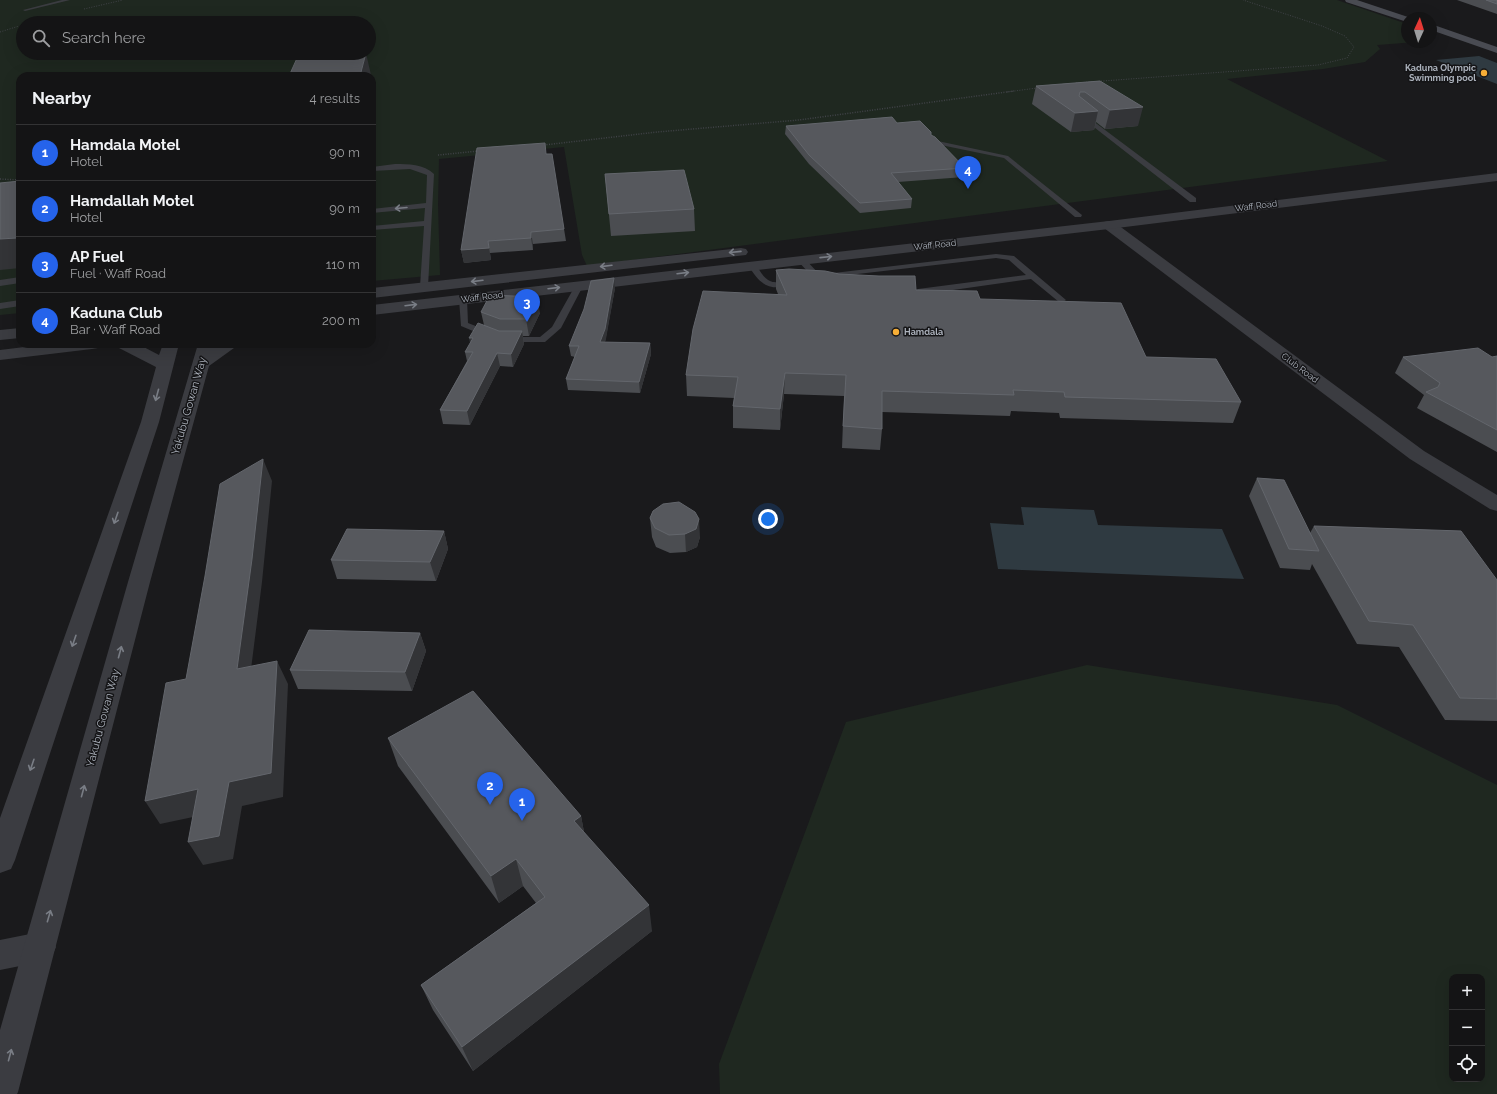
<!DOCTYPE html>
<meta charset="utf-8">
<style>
:root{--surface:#141415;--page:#212122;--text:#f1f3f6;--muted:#9d9ea0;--line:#333334;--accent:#2563eb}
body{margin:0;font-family:Raleway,sans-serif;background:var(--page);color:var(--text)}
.controls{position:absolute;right:12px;bottom:12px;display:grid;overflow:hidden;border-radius:8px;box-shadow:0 4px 16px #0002}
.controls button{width:36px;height:36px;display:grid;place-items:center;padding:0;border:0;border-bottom:1px solid var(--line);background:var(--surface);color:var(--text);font:20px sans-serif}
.compass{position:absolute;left:1401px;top:12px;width:36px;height:36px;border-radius:50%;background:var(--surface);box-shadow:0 4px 16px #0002;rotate:4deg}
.you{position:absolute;left:768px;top:519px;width:14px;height:14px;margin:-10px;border:3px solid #fff;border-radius:50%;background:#1a73e8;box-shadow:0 0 0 6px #1a73e833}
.badge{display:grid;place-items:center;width:26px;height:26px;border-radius:50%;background:var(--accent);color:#fff;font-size:13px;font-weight:700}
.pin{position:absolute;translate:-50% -33px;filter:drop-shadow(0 1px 2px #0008)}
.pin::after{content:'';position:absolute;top:21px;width:14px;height:12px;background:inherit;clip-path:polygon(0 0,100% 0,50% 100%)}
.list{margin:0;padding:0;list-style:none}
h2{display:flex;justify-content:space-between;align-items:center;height:52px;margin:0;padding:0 16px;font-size:17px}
h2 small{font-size:13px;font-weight:400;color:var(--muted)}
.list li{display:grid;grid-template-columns:26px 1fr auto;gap:12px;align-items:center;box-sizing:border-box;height:56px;padding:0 16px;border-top:1px solid var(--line)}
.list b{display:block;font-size:15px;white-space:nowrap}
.list p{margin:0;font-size:13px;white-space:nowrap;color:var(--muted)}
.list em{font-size:13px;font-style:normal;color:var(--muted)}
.icon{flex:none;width:22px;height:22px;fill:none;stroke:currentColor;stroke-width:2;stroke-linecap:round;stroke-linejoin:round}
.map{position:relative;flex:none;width:1497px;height:1094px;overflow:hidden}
.search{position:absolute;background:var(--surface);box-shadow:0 4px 16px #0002;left:16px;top:16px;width:360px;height:44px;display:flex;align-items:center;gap:10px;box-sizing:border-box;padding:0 14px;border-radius:22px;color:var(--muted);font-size:15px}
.panel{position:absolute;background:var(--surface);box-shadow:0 4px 16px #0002;left:16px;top:72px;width:360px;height:276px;border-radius:12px}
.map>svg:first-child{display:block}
</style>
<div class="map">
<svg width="1497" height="1094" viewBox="0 0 1497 1094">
<rect width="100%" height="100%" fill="#1a1a1c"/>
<!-- green -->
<path fill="#1f2820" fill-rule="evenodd" d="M0,0H1337L1407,24V42H1416L1377,45L1380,49L1365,62L1323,69L1227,79L1388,161L587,266L582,255L564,147L439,159L438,204L440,275L372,281V76H20V313L0,315ZM23,23H369V53H23Z
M1087,665L1337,705L1497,785V1094H720L719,1064L846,722ZM1452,977H1482V1079H1452Z"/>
<!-- water -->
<path fill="#2f3a41" d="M1479,56L1497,63V84L1436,60Z
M1021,507L1094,510L1098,525L1222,529L1244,579L998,569L990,523L1024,525Z"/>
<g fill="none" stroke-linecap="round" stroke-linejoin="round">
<!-- path-far1 -->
<path stroke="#414348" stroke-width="1" stroke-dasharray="1 1.5" stroke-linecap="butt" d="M84,9L123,0
M0,32L19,26
M1076,83L1318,65L1347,58L1354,47L1345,36L1322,26L1243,0
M1007,92L1037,88"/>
<!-- path -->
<path stroke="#414348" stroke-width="1.5" stroke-dasharray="1 1.5" stroke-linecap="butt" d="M544,145L657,132L799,120L1014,91
M438,155L479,151
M0,179L20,180"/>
<!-- service -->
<path fill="#3b3c41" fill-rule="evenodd" d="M62,0H70L25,11L23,10Z
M1081,115H1085L1196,198V202H1190L1081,117Z
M933,140L1008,156L1082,215L1081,217H1075L1004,158L931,143V141Z
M395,164C408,164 424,164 434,174L428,287L424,290L420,287L424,226L372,230V226L424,221L425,208L372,213V209L426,203L427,175L410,169L372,171V167Z
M996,254L1014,256L1066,300L1062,303L1059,302L1031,279L918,295L914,292L918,289L1026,275L1009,260L996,258L823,278L826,282L822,285L819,284L797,260L798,258H804L821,276L825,274Z
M749,263H755C759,269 763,278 770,281C778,285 789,277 795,283L794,285C769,291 761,286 748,265Z
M20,277V283L0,286V280Z
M579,283L583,286L561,328L545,342H505L503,340L508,337H540L552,327L575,286Z
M463,296L467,299L468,323L491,332L493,334L491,336H485L461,326L459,299Z
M20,300V306L0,309V303Z"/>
<!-- minor -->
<path fill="#3b3c41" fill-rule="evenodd" d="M1109,221L1114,222L1424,451L1497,495V511L1490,509L1410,459L1104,228L1102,225L1104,222Z
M40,932L51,936L56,947L51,958L40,962L0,970V940Z"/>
<!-- tertiary -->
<path fill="#3b3c41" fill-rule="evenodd" d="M1497,173V181L1109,229L372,315V305L1109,221Z
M741,248L746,249L748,252L746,255L372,298V288Z
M20,328V338L0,340V330Z
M49,344H100L98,348L92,349L0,360V350Z
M117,344H138L159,355L163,344H179L159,422L15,860L11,869L0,873V818L141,422L156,367L119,348Z
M198,344H214V346L217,344H236L234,348L209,366L150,582L18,1092L17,1094H0V1030L128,582Z"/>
<!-- secondary -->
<path fill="#494b52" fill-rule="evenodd" d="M1345,0H1357L1411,18H1407V22L1404,21L1346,2Z
M1431,24L1497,47V53L1431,30Z"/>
</g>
<!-- wall -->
<path fill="#4b4d51" d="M1457,0H1497V14Z
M1100,81L1138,126L1105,129L1096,122L1094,130L1071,132L1032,104L1036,86Z
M897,123L931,135L965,168L964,177L898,182L912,199L911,208L860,213L809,164L785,134L786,126Z
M546,154L564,229L566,241L533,244V250L490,253L491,260L464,263L461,250Z
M605,174L694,209L695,231L611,236Z
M776,270L980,299L1146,357L1241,402L1233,423L1060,418L1059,413L1011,411L1010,416L882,412V429L880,450L842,448L844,396L784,394L780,430L733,428V406L734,398L687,396L686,375L778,294L776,289Z
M615,288L605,342L650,343L651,354L640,393L568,390L566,379L575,357L571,356L569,346Z
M481,312L540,313L529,336H523L524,344L513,367L500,366L470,425L443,424L440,410L467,361L465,352L484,325Z
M1497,356V452L1417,408L1424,395L1395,373L1403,357H1492Z
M1257,478L1310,533L1314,526L1497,580V721L1445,720L1399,647L1357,644L1312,564L1310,570L1280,568L1249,496Z
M650,518L700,537L697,547L686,552L670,553L656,547L652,537Z
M444,531L448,549L436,581L337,579L331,560Z
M420,633L426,651L412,691L298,689L290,670Z
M388,738L581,816L584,832L652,931L473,1071L433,1010L421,985L536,903L523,886L499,903L398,766Z"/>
<!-- shaded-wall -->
<path fill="#333437" d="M366,53L371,75V76H360Z
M1143,107L1138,126L1105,129L1110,110Z
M1098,111L1094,130L1071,132L1075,113Z
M531,232L533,244V250L531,238Z
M20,233V268L0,270V239Z
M488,241L491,260L464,263L461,250Z
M614,278L615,288L606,339L601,352L600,342Z
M537,297L540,313L529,336L526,319Z
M522,331L524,344L513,367L511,354Z
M469,338H473L472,352Z
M650,343L651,354L640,393L639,382Z
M497,353L500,366L470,425L467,411Z
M785,373L784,394L780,430V409Z
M263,459L272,481L262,582L248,693L237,669Z
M699,519L700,537L697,547L686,552L685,534Z
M444,531L448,549L436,581L430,562Z
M420,633L426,651L412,691L405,672Z
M277,661L288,684L283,797L242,806L233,859L203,865L188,842L229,782Z
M198,789L212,813L160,824L145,801Z
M581,816L586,843L574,821Z
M516,859L523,886L499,903L491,876Z
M649,905L652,931L473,1071L462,1047Z"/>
<!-- building -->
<path fill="#56585d" stroke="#63666c" d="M1486,0H1497V4Z
M353,53H366L360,76H289L298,56Z
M1100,81L1143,107L1110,110L1085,92H1080L1079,96L1098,111L1075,113L1036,86Z
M892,117L897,123L920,121L931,132V135L935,137L965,168L891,173L912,199L860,203L809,155L786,126Z
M545,143L546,154H552L564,229L531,232V238L488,241L489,248L461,250L477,148Z
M684,170L694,209L609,214L605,174Z
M20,181V233L17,238L0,239V183Z
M789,269L825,271L839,274L879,276H915L916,290L977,291L980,299L1121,303L1146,357L1216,359L1241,402L1065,397L1064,392L1013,390L1014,395L882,391V429L843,426L846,375L785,373L780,409L733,406L738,377L686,375L693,329L703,291L787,295L776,270Z
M614,278L605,329L600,342L650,343L639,382L566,379L579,346H569L584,309L591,281Z
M490,295L537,297L526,319H500L481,312Z
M478,323L499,331H522L511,354L497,353L467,411L440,410L473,352H465L473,338H469Z
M1478,348L1492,357L1497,356V430L1426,392L1438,387L1440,383L1403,357Z
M263,459L252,559L237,669L277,661L271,773L229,782L219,836L188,842L198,789L145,801L166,683L186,679L205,576L220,484Z
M1257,478L1284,480L1319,551L1289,549Z
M679,502L695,512L699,519L696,529L685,534L669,535L655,528L650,518L653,511L663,504Z
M1314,526L1461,531L1497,580V699L1460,698L1413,625L1369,621Z
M347,529L444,531L430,562L331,560Z
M309,630L420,633L405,672L290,670Z
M473,691L581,816L574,821L649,905L462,1047L421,985L545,897L516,859L491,876L388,738Z"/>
<!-- one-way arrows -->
<defs><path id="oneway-shaft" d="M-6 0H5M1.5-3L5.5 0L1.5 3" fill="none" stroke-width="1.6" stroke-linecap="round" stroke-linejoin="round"/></defs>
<g stroke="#797d85">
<use href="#oneway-shaft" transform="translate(401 208) rotate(175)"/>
<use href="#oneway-shaft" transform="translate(735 252) rotate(174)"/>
<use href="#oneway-shaft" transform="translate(826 257) rotate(-6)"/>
<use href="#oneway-shaft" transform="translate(606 266) rotate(173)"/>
<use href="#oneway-shaft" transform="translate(683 273) rotate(-7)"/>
<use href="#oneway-shaft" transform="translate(477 281) rotate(173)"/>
<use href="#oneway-shaft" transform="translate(554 288) rotate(-7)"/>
<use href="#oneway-shaft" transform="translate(411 305) rotate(-7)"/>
<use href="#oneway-shaft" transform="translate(157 395) rotate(105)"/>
<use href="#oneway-shaft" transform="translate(116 518) rotate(109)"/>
<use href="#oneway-shaft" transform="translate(74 641) rotate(109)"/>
<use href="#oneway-shaft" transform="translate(120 652) rotate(-75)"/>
<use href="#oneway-shaft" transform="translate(32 765) rotate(109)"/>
<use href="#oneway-shaft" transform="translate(83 791) rotate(-75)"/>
<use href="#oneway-shaft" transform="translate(49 916) rotate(-74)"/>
<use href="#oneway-shaft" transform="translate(10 1055) rotate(-75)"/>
</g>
<!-- markers -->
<g fill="#f8af37" stroke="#151517" stroke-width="1.5">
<circle cx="1484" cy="73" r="4"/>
<circle cx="896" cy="332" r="4"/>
</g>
<g text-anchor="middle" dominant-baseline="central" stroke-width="3" stroke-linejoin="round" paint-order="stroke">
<!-- far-poi labels -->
<g font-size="9" font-weight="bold" fill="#acb2bc" stroke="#151517" text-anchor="end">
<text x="1476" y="68">Kaduna Olympic<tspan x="1476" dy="10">Swimming pool</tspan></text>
<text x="904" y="332" text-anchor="start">Hamdala</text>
</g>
<!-- far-street labels -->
<g font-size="9" fill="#acb2bc" stroke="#151517">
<text transform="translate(1256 206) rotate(-7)">Waff Road</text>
<text transform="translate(935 245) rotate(-6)">Waff Road</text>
<text transform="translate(482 297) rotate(-7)">Waff Road</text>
<text transform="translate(1300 368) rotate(37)">Club Road</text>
</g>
<!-- street labels -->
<g font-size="11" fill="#acb2bc" stroke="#151517">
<text transform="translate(189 406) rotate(-74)">Yakubu Gowan Way</text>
<text transform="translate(103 718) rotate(-75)">Yakubu Gowan Way</text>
</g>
</g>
</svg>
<div class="controls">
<button>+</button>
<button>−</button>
<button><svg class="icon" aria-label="locate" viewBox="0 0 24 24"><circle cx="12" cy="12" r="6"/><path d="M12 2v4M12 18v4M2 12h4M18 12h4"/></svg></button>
</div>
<svg class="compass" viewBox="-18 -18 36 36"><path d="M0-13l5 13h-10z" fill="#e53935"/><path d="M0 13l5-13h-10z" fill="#9d9ea0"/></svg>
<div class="you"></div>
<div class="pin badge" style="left:522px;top:821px">1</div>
<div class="pin badge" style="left:490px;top:805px">2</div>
<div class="pin badge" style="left:527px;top:322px">3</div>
<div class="pin badge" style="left:968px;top:189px">4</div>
<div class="search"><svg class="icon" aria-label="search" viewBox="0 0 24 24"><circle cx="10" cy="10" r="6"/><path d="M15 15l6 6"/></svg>Search here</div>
<section class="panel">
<h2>Nearby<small>4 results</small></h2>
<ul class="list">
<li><span class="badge">1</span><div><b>Hamdala Motel</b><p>Hotel</p></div><em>90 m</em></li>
<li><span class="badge">2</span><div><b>Hamdallah Motel</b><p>Hotel</p></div><em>90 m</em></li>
<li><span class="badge">3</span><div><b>AP Fuel</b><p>Fuel · Waff Road</p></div><em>110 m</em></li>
<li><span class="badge">4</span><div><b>Kaduna Club</b><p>Bar · Waff Road</p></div><em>200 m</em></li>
</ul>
</section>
</div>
